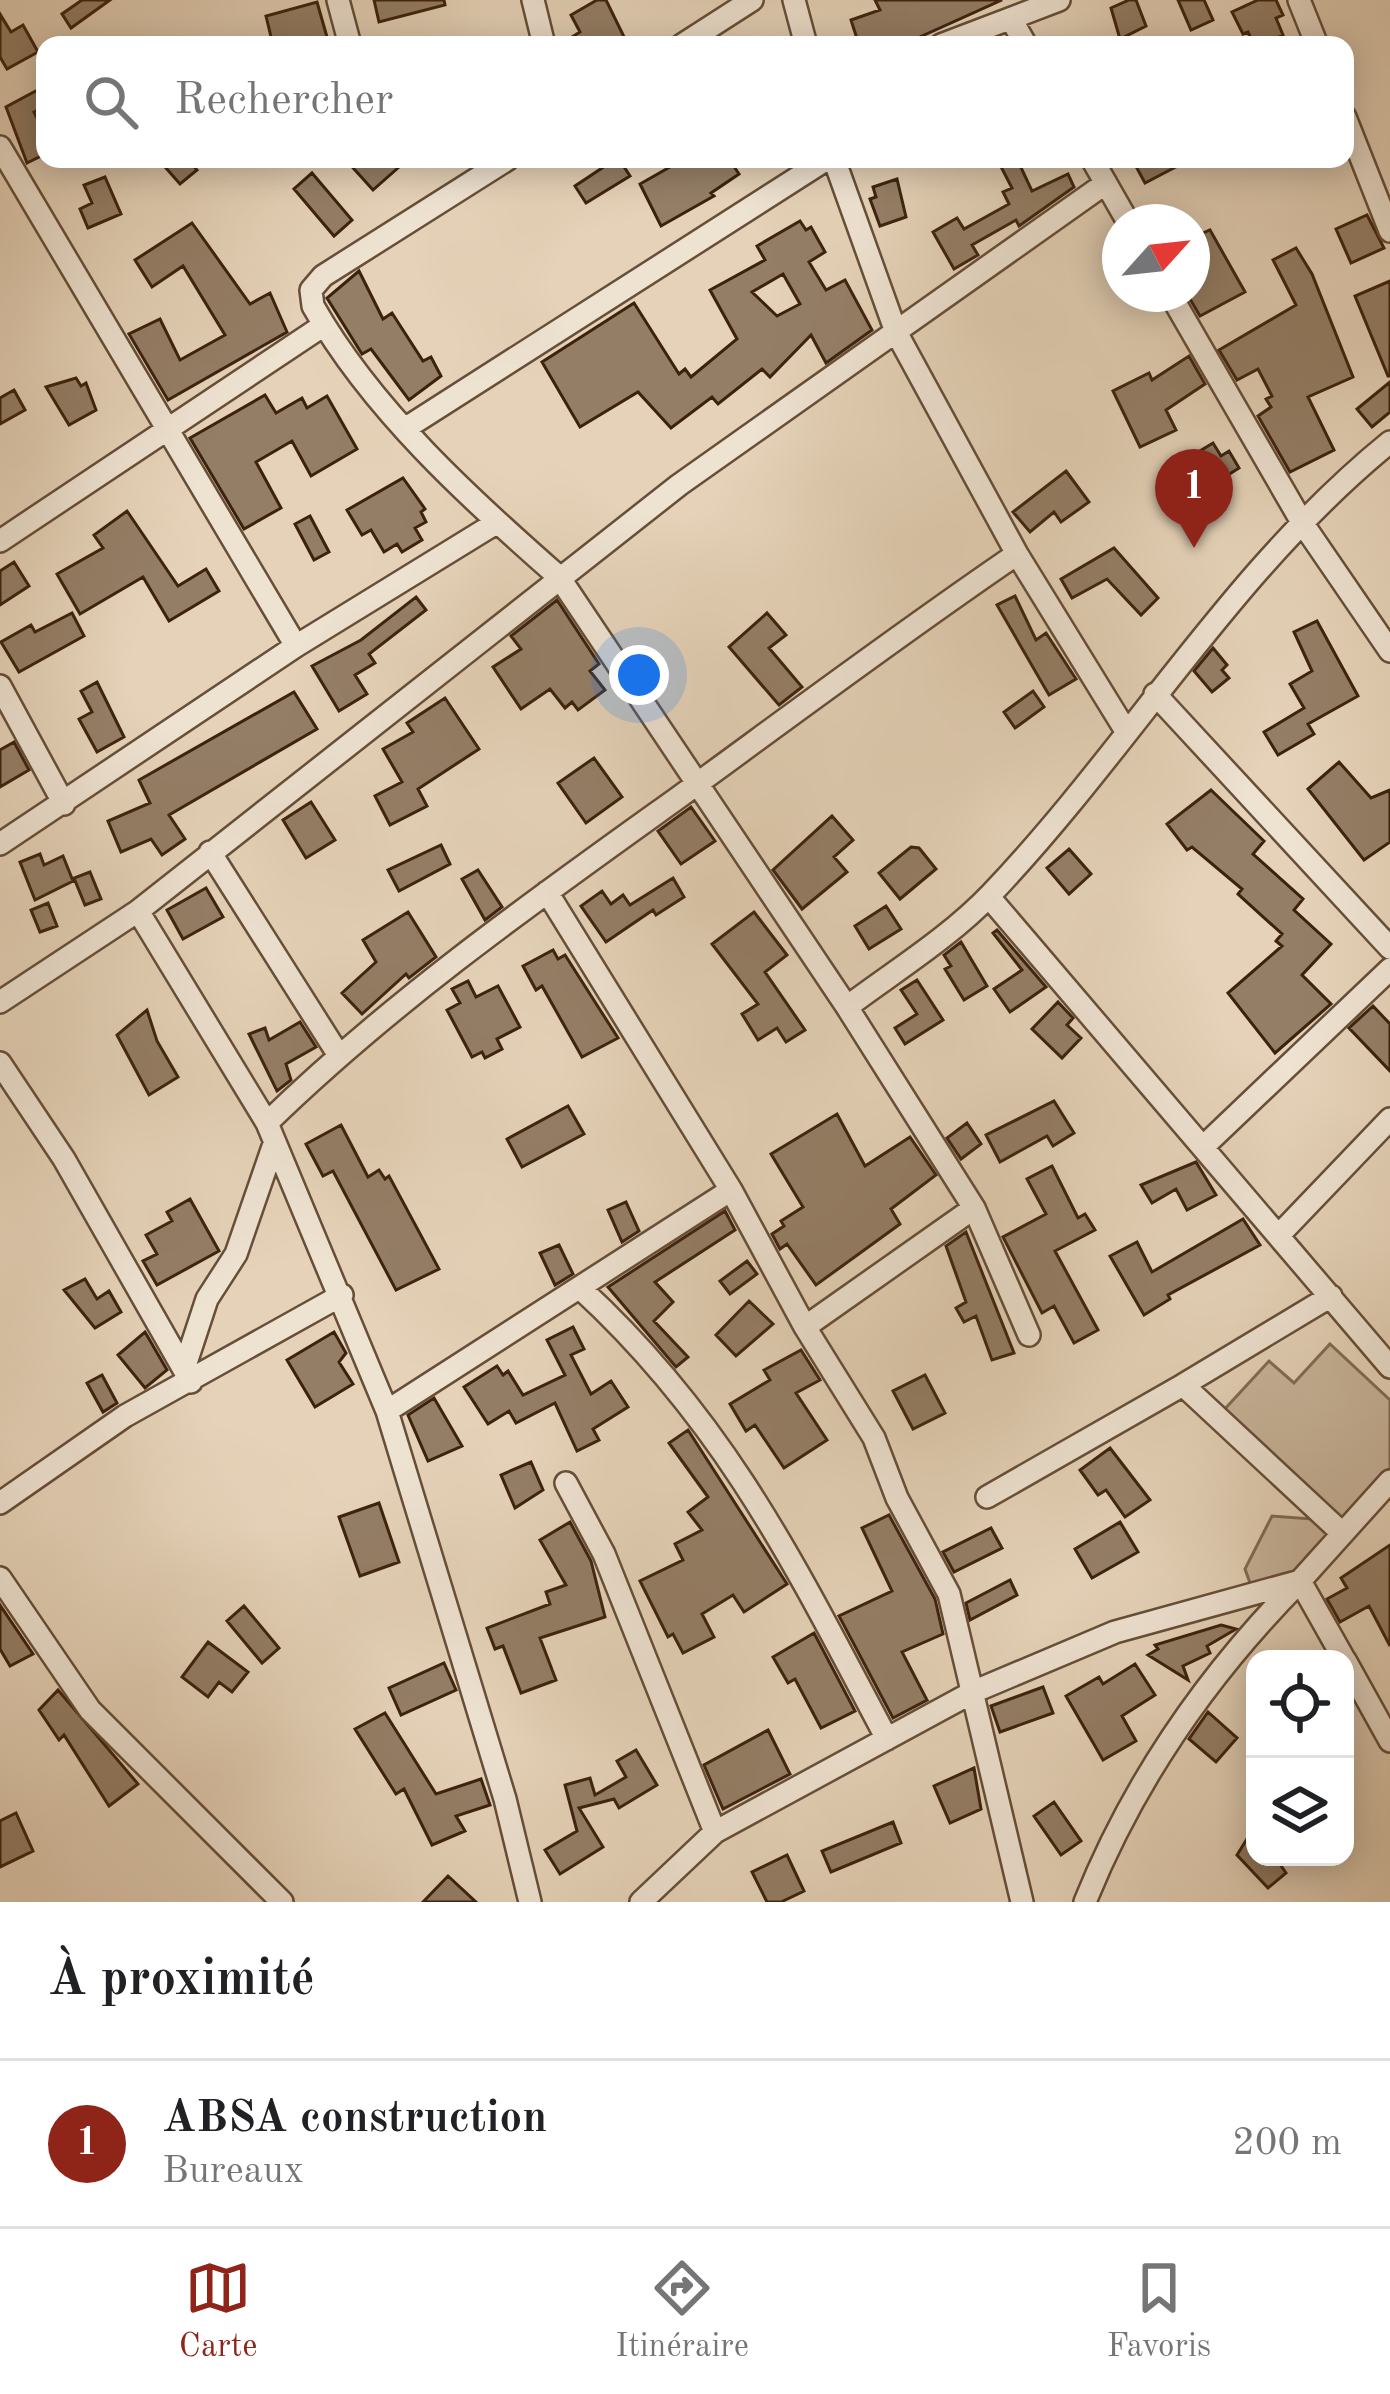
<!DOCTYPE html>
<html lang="fr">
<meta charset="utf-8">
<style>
:root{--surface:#fff;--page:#f2f2f2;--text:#202124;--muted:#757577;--line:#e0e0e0;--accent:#8f2418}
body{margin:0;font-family:"Old Standard TT",serif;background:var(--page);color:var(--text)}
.controls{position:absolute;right:36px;bottom:36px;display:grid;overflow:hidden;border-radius:24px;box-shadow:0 6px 30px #0003}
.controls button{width:108px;height:108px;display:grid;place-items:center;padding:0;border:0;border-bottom:3px solid var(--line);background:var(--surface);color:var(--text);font:60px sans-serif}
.compass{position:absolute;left:1102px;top:204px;width:108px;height:108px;border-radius:50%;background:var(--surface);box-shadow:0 6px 30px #0003;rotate:63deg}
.you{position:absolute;left:639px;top:675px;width:42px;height:42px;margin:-30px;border:9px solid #fff;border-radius:50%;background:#1a73e8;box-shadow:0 0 0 18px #1a73e833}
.badge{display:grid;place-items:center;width:78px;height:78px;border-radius:50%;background:var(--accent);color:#fff;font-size:39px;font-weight:700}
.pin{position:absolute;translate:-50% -99px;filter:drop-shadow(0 3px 6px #0008)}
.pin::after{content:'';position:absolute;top:63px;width:42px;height:36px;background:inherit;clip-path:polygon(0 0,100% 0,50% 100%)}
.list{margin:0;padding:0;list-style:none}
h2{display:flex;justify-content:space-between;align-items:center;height:156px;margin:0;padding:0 48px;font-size:51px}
h2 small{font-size:39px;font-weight:400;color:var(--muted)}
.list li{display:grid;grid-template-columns:78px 1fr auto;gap:36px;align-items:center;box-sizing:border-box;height:168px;padding:0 48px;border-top:3px solid var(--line)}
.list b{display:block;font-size:45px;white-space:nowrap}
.list p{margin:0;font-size:39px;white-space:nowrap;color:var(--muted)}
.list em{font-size:39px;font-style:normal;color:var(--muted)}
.icon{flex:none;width:66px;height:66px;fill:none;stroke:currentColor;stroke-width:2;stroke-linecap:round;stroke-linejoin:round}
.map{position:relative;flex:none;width:1390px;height:1902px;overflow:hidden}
.search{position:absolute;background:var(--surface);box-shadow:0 6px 30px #0003;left:36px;right:36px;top:36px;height:132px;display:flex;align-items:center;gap:30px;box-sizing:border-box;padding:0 42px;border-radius:24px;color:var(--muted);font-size:45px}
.sheet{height:324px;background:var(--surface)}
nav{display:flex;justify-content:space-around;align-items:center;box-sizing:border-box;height:168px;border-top:3px solid var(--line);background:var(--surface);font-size:33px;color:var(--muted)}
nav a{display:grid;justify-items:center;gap:6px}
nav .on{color:var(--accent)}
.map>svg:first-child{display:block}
</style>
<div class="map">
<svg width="1390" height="1902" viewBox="0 0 1390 1902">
<rect width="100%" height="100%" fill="#e5d2b8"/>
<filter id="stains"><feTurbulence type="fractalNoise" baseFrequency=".00167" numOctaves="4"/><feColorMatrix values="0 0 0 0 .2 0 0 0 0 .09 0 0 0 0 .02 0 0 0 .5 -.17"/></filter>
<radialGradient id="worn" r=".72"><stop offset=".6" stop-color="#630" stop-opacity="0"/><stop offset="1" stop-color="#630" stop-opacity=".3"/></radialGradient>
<!-- green -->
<path fill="#c8b49b" stroke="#826b54" stroke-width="3" d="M1330,1344L1390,1400V1482L1300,1581L1255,1597L1245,1569L1272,1516L1311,1519L1319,1500L1223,1411L1269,1361L1294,1383Z"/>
<!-- building -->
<path fill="#947e66" stroke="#3c220e" stroke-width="3" fill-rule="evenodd" d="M82,0H110L71,28L62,14Z
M374,0H444L445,5L379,22Z
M597,0H606L628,45H559L580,32L571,15Z
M875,0H1002L902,45H859L851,20L880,10Z
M1129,0H1136L1146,26L1120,39L1111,8Z
M1178,0H1204L1213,20L1191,30Z
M1258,0H1276L1283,15L1276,18L1283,35L1261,45H1254L1248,32L1243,34L1232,12Z
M317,2L327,37L273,45L266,16Z
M0,14L11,32L23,25L38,52L7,69L0,57Z
M45,86V106L34,112L45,134V154L27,163L6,107Z
M158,159H188L197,170L180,184Z
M345,159H408L373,190Z
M596,159H619L630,176L586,203L575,186L602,168Z
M684,159H729L739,174L711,193L714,196L661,226L640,184Z
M997,159H1017L1032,191L1068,174L1074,187L1019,226L1016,220L972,245L978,255L954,269L933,232L957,218L964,229L1009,204L1003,192L1012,188Z
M1132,159H1191L1145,183Z
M312,173L352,220L334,236L294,189Z
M105,177L121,214L88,228L80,209L92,203L84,185Z
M897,179L906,217L880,226L870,199L876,197L873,187Z
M1367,215L1384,248L1351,263L1336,229Z
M800,221L806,230L811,227L825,252L809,262L826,290L845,280L872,330L826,363L811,335L770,377L762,369L718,404L712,397L671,428L638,392L580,427L542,362L634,303L679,374L685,369L691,377L737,339L710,290L765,260L757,246ZM783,274L800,304L777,316L752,292Z
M192,223L250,304L270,293L287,332L168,400L129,334L160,319L180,360L225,335L183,266L152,287L135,260Z
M1210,230L1245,292L1200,316L1187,294H1192V238Z
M1296,248L1312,274L1353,377L1308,397L1334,450L1290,472L1258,416L1271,407L1266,399L1272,396L1258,369L1237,380L1219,350L1296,305L1273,260Z
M359,271L383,319L392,313L423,361L431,357L441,376L409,400L371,349L362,354L327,298Z
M1390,281V376H1388L1355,296Z
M1189,356L1205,384L1166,410L1176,430L1140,447L1113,391L1149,373L1152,380Z
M76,378L81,386L86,383L96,410L69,425L46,387Z
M1390,382V412L1372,427L1357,409Z
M14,390L25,410L0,424V398Z
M265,395L276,413L302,398L307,408L327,396L357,449L311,476L292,441L256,462L281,508L244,529L190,438Z
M1213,443L1221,456L1229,451L1239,468L1198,494L1180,463Z
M1066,471L1089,502L1061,522L1054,512L1030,532L1013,512Z
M403,478L425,509L421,512L426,522L415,528L422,540L402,552L397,544L384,552L371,530L362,535L347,510Z
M127,511L178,586L206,569L219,591L169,621L143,577L80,614L57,574L103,548L94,535Z
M310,516L329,552L314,560L295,524Z
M1114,548L1158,598L1141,615L1107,579L1072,598L1061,579Z
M14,562L29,586L0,605V571Z
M1015,596L1036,640L1046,633L1076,679L1049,695L997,605Z
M416,597L426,610L369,654L375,663L355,675L367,694L339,711L312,666L361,640Z
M557,600L599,664L590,671L605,690L578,710L572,702L565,708L550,689L521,709L493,667L521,649L511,636Z
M72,613L84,636L19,672L1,642L31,625L35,632Z
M767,613L786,635L769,648L802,687L779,705L729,647Z
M1317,621L1358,696L1308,724L1314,734L1278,755L1264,732L1304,708L1290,684L1312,671L1294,632Z
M1213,648L1227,665L1222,670L1229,678L1212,692L1194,671Z
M97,682L124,737L97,752L79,719L92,712L81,691Z
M1033,691L1044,707L1015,728L1004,712Z
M294,692L317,729L169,815L185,839L162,855L151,839L121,852L108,821L150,803L139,780Z
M445,698L479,749L418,789L427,806L390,825L375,796L402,782L383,749L413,732L407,723Z
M14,742L29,770L0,787V750Z
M594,758L622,797L586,823L558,783Z
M1339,762L1371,798L1390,790V842L1364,860L1308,789Z
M1211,790L1264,841L1253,854L1303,899L1294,910L1331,944L1302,975L1331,1004L1275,1053L1228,993L1282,946L1276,941L1282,934L1238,894L1242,889L1192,847L1187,850L1167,824Z
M311,802L335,840L306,858L283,820Z
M691,807L715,841L681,864L658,831Z
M832,816L853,840L834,857L847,872L802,909L773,870Z
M441,845L450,864L399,891L388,870Z
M911,847L919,848L936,869L900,899L879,873Z
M1069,849L1091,874L1069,894L1047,868Z
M40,854L44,865L63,856L73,881L35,900L20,862Z
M478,870L502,907L485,920L462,879Z
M90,872L101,899L85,905L74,878Z
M673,878L684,897L656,915L653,910L606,942L581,906L602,891L611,904L623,895L630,905Z
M206,888L223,917L183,939L167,910Z
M48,903L57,926L40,932L31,910Z
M886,906L901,929L869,949L855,926Z
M408,912L436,957L409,978L406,974L362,1014L342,993L376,962L363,940Z
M754,912L787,955L765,972L805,1030L786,1042L777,1028L758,1040L742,1014L758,1004L712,944Z
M997,930L1046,987L1010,1012L994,989L1022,970L993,933Z
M961,942L987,986L964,1000L945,969L951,966L944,955Z
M553,950L558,959L565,955L618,1038L582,1057L542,986L536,990L523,966Z
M917,980L943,1020L905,1044L895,1028L917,1014L901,990Z
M468,981L476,997L498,986L520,1027L497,1039L502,1049L485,1058L482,1052L472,1057L447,1010L460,1003L452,989Z
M1058,1002L1073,1018L1067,1025L1081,1038L1062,1058L1032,1029Z
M1373,1006L1390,1024V1071L1349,1028Z
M147,1010L157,1041L178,1077L149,1095L117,1035Z
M300,1022L316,1047L286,1064L291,1080L277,1091L249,1034L265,1028L269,1040Z
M1054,1101L1074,1133L1053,1146L1047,1136L1000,1162L986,1135Z
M568,1106L584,1134L522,1167L507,1139Z
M837,1114L865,1166L910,1137L936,1175L891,1209L900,1224L816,1285L787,1244L780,1249L772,1234L784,1226L781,1221L803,1207L771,1154Z
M967,1123L981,1144L961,1159L947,1138Z
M341,1125L368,1177L379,1170L385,1179L389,1176L439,1269L396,1290L333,1171L323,1176L306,1144Z
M1196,1162L1216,1195L1187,1210L1176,1189L1152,1203L1141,1185Z
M1052,1166L1078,1218L1085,1214L1095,1230L1055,1251L1098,1330L1074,1343L1054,1306L1042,1313L1003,1237L1046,1214L1027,1179Z
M190,1199L219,1251L157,1285L143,1261L157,1254L146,1235L172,1221L167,1212Z
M626,1202L639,1231L622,1242L608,1210Z
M725,1211L735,1230L655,1282L673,1302L654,1321L688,1357L676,1367L608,1287Z
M1243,1219L1260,1245L1168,1295L1170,1299L1144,1315L1110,1256L1137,1242L1152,1272Z
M966,1232L1014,1353L992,1360L976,1316L964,1322L956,1308L966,1302L946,1246Z
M559,1245L573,1274L555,1285L540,1253Z
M747,1261L757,1274L730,1294L720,1281Z
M85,1279L97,1299L109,1291L121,1312L95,1328L64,1290Z
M749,1301L773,1324L736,1356L716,1335Z
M573,1327L584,1349L571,1355L591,1394L611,1381L628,1407L593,1429L599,1440L577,1451L555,1403L516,1423L509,1411L488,1424L464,1387L497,1366L503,1375L508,1371L523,1395L565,1375L547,1340Z
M145,1332L167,1370L145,1388L118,1355Z
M334,1332L346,1353L339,1362L353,1384L315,1407L287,1360Z
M801,1350L820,1380L796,1393L827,1440L784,1468L755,1425L746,1431L730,1404L770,1380L764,1370Z
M102,1375L117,1403L103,1412L87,1383Z
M925,1375L945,1413L913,1429L893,1391Z
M434,1398L462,1446L428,1461L408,1415Z
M688,1430L787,1584L744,1612L733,1595L702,1614L714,1637L683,1653L673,1634L668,1637L640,1581L683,1560L675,1544L702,1530L688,1512L708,1497L669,1443Z
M1110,1448L1150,1500L1125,1517L1106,1490L1098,1495L1080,1470Z
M531,1462L543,1490L515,1508L501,1475Z
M379,1503L399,1562L360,1576L339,1517Z
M889,1515L935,1599L943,1634L902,1652L927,1700L893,1718L839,1616L892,1591L862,1528Z
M570,1522L591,1561L605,1617L540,1638L556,1680L521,1693L503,1646L495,1649L487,1628L550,1604L546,1592L566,1585L540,1540Z
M1120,1522L1138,1552L1092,1578L1075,1549Z
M991,1528L1002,1548L954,1572L943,1552Z
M1390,1545V1646L1369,1606L1340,1622L1327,1599L1347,1588L1341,1578Z
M1010,1580L1017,1595L970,1620L966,1603Z
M0,1605L33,1654L10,1666L0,1649Z
M244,1606L279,1648L262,1663L227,1621Z
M1221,1625L1236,1629L1207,1646L1210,1653L1183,1666L1188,1680L1148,1655L1158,1649L1155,1645Z
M814,1633L855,1711L821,1728L795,1679L788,1683L773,1657Z
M208,1642L248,1672L232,1692L219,1682L208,1697L182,1677Z
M444,1663L456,1690L401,1715L389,1688Z
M1135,1664L1155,1695L1122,1716L1136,1741L1103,1760L1066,1696L1099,1677L1103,1684Z
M1043,1687L1053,1713L1000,1732L991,1706Z
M58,1690L138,1784L109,1806L64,1735L59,1740L39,1710Z
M1208,1712L1237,1738L1216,1762L1189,1739Z
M385,1713L436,1794L481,1779L490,1805L456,1816L465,1831L432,1845L404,1789L396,1794L355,1729Z
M768,1730L790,1774L723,1809L704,1765Z
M636,1750L657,1785L619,1808L614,1799L579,1808L603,1847L560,1874L545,1850L577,1831L565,1785L590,1778L595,1795L626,1777L617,1761Z
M974,1768L981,1809L950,1823L934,1786Z
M1054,1802L1081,1841L1061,1855L1034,1816Z
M16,1813L33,1851L0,1867V1821Z
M893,1822L901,1843L831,1872L822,1851Z
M1255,1826V1857H1275L1286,1873L1268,1888L1237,1855Z
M787,1855L804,1891L781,1902H767L752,1872Z
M448,1876L476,1902H423Z"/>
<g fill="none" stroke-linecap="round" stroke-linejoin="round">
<defs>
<path id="street" d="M338,0L350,45
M533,0L544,45
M794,0L806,45
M1299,0L1317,45
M1011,19L1026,45
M682,45L752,0
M941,45L1059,0
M1345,117L1390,231
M0,147L296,646
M508,159L323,276L311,290L313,306C372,410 470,499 559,577L847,1007L974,1208L1029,1335
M834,159L896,332L1017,554L1126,731
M1092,159L1128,222
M1170,294L1303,524L1390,651
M406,428L827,159
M0,541L324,325
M0,686L64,804
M1155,694L1390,948
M0,844L296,646L496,523
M210,852L338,1054
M547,892L731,1190L805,1327L874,1438L897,1498L949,1594L1022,1902
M989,897L1390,1367
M138,911L267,1123
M0,1002L138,911L679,485L1106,183
M847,1007C895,971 950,937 991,894C1130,748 1232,570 1390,442
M0,1063L64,1159L191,1382
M1203,1147L1390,969
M1279,1235L1390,1119
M580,1288C726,1422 796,1567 887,1739
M805,1327L974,1208
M184,1369L207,1299L236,1254L274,1144
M1183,1385L1331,1296
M387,1411L731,1190
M566,1483L604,1554L715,1832
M987,1497L1183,1385L1342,1533
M0,1503L125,1416L342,1295
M0,1578L90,1710L282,1902
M1345,1660L1390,1741
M530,1902L505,1799L387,1411L267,1123C391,1002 534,901 675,800C789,717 901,633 1017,554
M641,1902L715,1832L973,1692L1115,1632L1300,1581L1390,1481
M1085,1902C1134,1780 1208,1674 1300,1581L1344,1659"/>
</defs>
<!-- street casing -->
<use href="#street" stroke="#664e38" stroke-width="26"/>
<!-- street -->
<use href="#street" stroke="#eee2d1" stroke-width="21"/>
</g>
<rect width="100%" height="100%" filter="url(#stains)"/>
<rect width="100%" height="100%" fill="url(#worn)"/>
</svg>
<div class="controls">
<button><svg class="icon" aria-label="locate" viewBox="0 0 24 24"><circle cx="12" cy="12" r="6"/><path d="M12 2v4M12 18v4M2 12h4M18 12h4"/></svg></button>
<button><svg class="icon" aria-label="layers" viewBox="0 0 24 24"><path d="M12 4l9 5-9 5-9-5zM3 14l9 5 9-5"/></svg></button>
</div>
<svg class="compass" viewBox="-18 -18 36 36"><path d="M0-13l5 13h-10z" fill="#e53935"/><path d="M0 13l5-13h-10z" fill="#757577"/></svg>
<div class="you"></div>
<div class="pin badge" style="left:1194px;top:548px">1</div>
<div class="search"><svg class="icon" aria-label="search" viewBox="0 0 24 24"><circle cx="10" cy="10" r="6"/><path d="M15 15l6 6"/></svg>Rechercher</div>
</div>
<section class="sheet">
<h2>À proximité<small></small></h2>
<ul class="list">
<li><span class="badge">1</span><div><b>ABSA construction</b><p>Bureaux</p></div><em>200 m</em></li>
</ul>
</section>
<nav>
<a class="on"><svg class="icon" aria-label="map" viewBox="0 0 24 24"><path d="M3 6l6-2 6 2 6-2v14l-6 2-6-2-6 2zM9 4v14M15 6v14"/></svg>Carte</a>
<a><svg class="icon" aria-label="directions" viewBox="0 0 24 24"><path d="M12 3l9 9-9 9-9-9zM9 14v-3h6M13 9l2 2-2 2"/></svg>Itinéraire</a>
<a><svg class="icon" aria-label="saved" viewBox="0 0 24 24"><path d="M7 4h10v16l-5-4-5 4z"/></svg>Favoris</a>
</nav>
